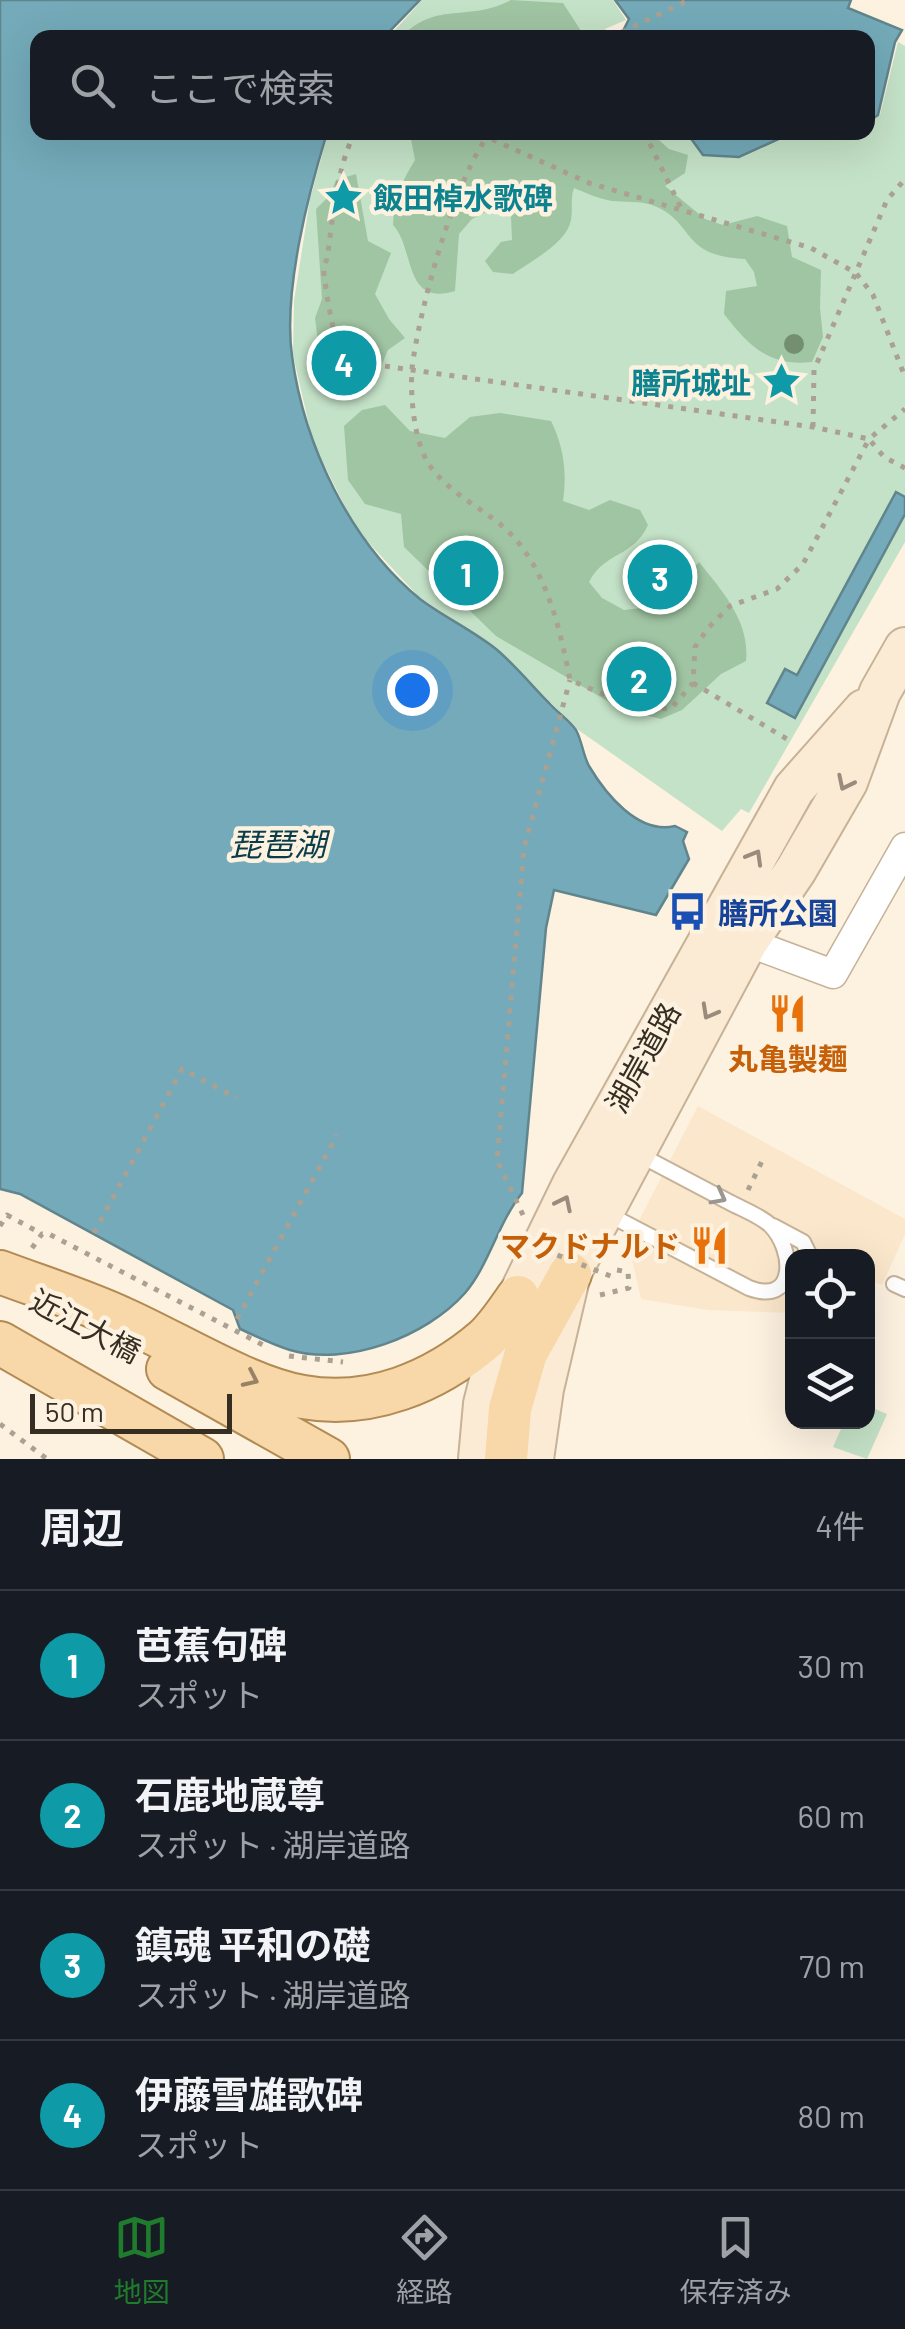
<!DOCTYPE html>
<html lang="ja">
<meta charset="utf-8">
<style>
:root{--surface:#171b24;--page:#20242c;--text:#f1f3f6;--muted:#9ea1a6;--line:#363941;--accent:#1f7c2c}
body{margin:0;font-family:Barlow,"Noto Sans JP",sans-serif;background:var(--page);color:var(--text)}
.controls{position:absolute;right:30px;bottom:30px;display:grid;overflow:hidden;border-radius:20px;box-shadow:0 10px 40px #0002}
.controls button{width:90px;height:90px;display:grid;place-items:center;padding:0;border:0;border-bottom:2px solid var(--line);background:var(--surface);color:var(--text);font:50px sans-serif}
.scale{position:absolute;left:30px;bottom:25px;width:202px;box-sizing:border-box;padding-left:10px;border:5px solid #362e23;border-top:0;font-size:28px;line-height:35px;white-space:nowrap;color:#362e23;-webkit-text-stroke:8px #fdf1e0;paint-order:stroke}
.you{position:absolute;left:412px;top:690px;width:35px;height:35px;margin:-25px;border:8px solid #fff;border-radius:50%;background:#1a73e8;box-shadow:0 0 0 15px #1a73e833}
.badge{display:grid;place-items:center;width:65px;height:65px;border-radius:50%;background:var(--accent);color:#fff;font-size:32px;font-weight:700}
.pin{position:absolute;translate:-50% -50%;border:5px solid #fff;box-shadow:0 2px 10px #0006}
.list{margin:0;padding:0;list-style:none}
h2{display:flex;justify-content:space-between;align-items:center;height:130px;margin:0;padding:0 40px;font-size:42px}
h2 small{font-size:32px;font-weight:400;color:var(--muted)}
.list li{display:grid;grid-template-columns:65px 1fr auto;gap:30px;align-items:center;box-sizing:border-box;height:150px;padding:0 40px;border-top:2px solid var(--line)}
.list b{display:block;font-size:38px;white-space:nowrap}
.list p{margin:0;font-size:32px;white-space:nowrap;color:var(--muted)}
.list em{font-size:32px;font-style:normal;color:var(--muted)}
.icon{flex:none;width:55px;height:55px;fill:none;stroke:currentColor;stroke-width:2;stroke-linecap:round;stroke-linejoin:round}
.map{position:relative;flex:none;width:905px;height:1459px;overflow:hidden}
.search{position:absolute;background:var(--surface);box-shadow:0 10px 40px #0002;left:30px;right:30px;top:30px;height:110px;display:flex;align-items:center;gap:25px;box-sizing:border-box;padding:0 35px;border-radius:20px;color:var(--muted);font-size:38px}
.sheet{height:730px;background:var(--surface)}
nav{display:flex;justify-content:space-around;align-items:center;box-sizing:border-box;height:140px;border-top:2px solid var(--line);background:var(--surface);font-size:28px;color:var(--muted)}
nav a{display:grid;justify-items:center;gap:5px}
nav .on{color:var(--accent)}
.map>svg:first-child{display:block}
</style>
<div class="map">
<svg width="905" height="1459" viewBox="0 0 905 1459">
<rect width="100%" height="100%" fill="#fdf1e0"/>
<!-- built -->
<path fill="#fbe7cb" d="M698,1106L905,1219V1234L882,1285L868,1279V1256H792V1313L708,1310L641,1299L628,1242Z"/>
<!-- green -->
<path fill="#c4e2c7" d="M422,0H613L626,20L605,29L612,37L388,38Z
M898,42L905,46V542L749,813L741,809L722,831L577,729L496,648L419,597L356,529L313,442L293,355L294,301L310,199L328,133H686L703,156L740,158L796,133L868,132V124L880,115Z
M868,1406L887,1414L867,1459L833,1447L844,1422H868Z"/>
<!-- forest -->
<path fill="#a0c5a3" d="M511,0L563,3L585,37H401C438,0 467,23 511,0Z
M399,133H651L669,149L688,155L685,173L665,186L705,219L723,225L757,216L787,226L792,257L821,270L820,308L823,337L812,362C769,367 748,345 724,314L726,291L757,286L754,272L745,259C678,256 696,221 652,205C641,201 624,202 612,201C599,199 586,193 574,188C570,199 573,208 571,220C567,243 531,261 513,274L493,272L485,261L501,242L512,240L511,217L523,198L500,192L490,210L472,219L459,234L455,291C403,307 415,248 393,225C394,199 402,181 415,160L411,139Z
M356,174L368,241L391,253L375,294L389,319L405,338L388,350L375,381H352L328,376L319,350L315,318L322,299L316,209L330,195L336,180Z
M385,405L410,431L445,438L470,417L500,413L551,421C564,447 567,473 563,501L589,510L610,500L640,510L648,525C633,558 605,551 589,582L602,598L624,610L658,606L699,562C723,592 750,622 746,661L721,674L682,710L661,719L621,709L496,636L404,547L401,514L365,504L348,480L344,426L362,410Z"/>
<!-- water -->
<path fill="#74aab9" stroke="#61858c" stroke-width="2.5" d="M0,0H420L384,37L38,38V132L327,133C308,194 283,292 292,356C304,445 350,542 420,599C444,617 472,630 496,649C515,665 532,686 549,703C557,712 569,720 576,730C582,741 583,755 589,766C605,793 638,835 675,826L687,832L683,841L689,859L656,915L554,890L546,928L522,1193C498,1223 489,1265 465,1293C426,1337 346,1367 290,1350C273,1345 256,1336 240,1329L233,1310L20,1194L0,1189Z
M615,0H851L848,8L902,30L895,42L878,115L868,122V38L620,37L629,19Z
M687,133H792L739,157L703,155Z
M896,492L905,497V514L795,718L767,703L785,669L797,675Z"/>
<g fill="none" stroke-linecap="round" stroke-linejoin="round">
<defs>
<path id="service" d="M606,1213L749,1288C797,1306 795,1250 770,1225C759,1215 742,1209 729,1202C699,1186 668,1170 638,1154
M773,1226L803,1242L810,1256
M894,1284L905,1289"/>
<path id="minor" d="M747,942L833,974L905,847"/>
<path id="secondary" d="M479,1459L484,1404L497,1353L518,1297L573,1184L794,789L864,710
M533,1459L543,1389L570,1274L747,942L796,870L847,782L880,692L905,648"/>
<path id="primary" d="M0,1272C40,1287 82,1300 121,1318C174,1341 248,1388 303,1397C370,1409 435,1382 485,1339C498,1327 508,1311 518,1297
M0,1343L202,1459
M168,1369L328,1459
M506,1459L510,1409L526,1353L570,1274"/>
</defs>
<!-- service casing -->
<use href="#service" stroke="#c6b297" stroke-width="18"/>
<!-- minor casing -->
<use href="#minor" stroke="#c6b297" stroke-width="31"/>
<!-- secondary casing -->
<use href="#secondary" stroke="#c6b297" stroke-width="44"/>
<!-- primary casing -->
<use href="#primary" stroke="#b28a54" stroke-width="46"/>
<!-- path -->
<path stroke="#aba192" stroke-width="5" stroke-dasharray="5 8" stroke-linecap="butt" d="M610,38L689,0
M355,132C337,168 333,214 328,253C327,261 323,267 324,275C328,301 331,326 340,351L363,363L813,427L869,439L905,409
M454,132L487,137L589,183L811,248L856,273L873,295L905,377
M491,132C456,173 418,314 412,369C410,396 414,443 430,466C449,492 475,504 500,524C545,562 559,624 570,680L633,707L671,709L693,683L695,647L709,627L730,606L777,589L803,564L869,439L884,457L905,468
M644,132L681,208
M813,427L814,370L887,200L905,179
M693,683L792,742
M748,1190L762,1161
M523,1215L497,1160L524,848L570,680
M0,1226L7,1215L42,1234
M94,1233L182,1069L237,1098
M32,1248L42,1234L47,1233L265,1346
M600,1295L629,1288L628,1272L617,1270L613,1277
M237,1319L337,1135
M289,1356L343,1362
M0,1424L47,1459"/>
<!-- service -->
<use href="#service" stroke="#fff" stroke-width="14"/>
<!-- minor -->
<use href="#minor" stroke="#fff" stroke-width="28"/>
<!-- secondary -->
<use href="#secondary" stroke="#fcebd4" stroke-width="40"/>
<!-- primary -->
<use href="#primary" stroke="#f8d7a8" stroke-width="42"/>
<!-- path-bridge -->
<path stroke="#aba192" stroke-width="5" stroke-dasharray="5 8" stroke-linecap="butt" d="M509,1236L613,1277"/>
</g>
<!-- trees -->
<circle fill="#738f70" cx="794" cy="344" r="10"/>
<!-- one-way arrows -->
<defs><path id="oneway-chevron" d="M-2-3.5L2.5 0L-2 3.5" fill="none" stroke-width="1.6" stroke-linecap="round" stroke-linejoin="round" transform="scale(2.5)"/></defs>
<g stroke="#998c7c">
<use href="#oneway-chevron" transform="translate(845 783) rotate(116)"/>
<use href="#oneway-chevron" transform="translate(755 857) rotate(-60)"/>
<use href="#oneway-chevron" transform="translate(709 1012) rotate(119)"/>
<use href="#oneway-chevron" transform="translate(564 1203) rotate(-64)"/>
</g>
<use stroke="#9a9691" href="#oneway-chevron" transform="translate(719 1197) rotate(28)"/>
<use stroke="#978266" href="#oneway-chevron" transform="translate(251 1379) rotate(25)"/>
<!-- icons -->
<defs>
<symbol id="sight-bare" viewBox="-9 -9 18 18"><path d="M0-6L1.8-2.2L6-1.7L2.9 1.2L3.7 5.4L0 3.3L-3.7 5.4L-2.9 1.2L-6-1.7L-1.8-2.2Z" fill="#0f9aa8" stroke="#fdf1e0" stroke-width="2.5" paint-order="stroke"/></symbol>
<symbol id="bus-bare" viewBox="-9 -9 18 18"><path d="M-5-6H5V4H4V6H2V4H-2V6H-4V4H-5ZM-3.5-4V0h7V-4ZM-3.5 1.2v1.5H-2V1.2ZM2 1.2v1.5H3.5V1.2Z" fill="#1a4fb4" stroke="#fdf1e0" stroke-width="2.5" paint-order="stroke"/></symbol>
<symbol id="restaurant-bare" viewBox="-9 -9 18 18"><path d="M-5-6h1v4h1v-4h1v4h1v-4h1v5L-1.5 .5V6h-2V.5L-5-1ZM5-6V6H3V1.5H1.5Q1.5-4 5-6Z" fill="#e8710a" stroke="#fdf1e0" stroke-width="2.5" paint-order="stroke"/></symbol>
</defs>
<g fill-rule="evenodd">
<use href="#sight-bare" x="316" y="170" width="55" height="55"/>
<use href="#sight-bare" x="754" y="354" width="55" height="55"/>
<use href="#bus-bare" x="660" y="884" width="55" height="55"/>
<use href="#restaurant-bare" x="760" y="986" width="55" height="55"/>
<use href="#restaurant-bare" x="682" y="1218" width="55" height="55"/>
</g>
<g text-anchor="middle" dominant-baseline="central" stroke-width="9" stroke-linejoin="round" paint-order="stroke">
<!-- culture labels -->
<g font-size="30" font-weight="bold" fill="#0d838f" stroke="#fdf1e0" text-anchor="start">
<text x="373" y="197">飯田棹水歌碑</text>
<text x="751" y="382" text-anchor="end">膳所城址</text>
</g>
<!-- transit labels -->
<g font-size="30" font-weight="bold" fill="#164399" stroke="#fdf1e0" text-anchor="start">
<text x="718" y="912">膳所公園</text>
</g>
<!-- street labels -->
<g font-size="30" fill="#362e23" stroke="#fdf1e0">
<text transform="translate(642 1057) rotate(-61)">湖岸道路</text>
<text transform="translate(86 1325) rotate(28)">近江大橋</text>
</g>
<!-- food labels -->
<g font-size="30" font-weight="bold" fill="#c56008" stroke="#fdf1e0">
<text x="788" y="1058">丸亀製麺</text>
<text x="680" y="1245" text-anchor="end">マクドナルド</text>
</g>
<!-- water labels -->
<g font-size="32" font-style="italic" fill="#0a3d49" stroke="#fdf1e0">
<text x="278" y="843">琵琶湖</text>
</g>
</g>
</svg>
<div class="controls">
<button><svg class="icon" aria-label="locate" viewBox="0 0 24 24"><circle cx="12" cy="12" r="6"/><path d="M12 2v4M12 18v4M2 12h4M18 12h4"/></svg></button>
<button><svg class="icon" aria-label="layers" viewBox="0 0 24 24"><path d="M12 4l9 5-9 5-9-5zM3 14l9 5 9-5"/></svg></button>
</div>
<div class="scale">50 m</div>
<div class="you"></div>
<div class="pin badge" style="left:466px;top:573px;background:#0f9aa8">1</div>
<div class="pin badge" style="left:639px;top:679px;background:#0f9aa8">2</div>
<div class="pin badge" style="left:660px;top:577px;background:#0f9aa8">3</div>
<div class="pin badge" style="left:344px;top:363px;background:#0f9aa8">4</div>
<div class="search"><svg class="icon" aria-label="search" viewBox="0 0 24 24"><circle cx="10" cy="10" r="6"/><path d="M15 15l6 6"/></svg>ここで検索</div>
</div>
<section class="sheet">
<h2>周辺<small>4件</small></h2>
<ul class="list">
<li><span class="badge" style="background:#0f9aa8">1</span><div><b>芭蕉句碑</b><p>スポット</p></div><em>30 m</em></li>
<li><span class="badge" style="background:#0f9aa8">2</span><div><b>石鹿地蔵尊</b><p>スポット · 湖岸道路</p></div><em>60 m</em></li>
<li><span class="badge" style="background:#0f9aa8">3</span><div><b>鎮魂 平和の礎</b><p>スポット · 湖岸道路</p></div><em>70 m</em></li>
<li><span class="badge" style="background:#0f9aa8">4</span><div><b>伊藤雪雄歌碑</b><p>スポット</p></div><em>80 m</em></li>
</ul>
</section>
<nav>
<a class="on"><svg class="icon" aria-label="map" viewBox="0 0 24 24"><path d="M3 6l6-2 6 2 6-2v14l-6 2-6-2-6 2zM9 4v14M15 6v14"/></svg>地図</a>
<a><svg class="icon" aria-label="directions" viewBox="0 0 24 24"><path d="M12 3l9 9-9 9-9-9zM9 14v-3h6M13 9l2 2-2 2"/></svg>経路</a>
<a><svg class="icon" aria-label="saved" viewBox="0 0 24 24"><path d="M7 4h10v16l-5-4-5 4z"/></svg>保存済み</a>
</nav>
